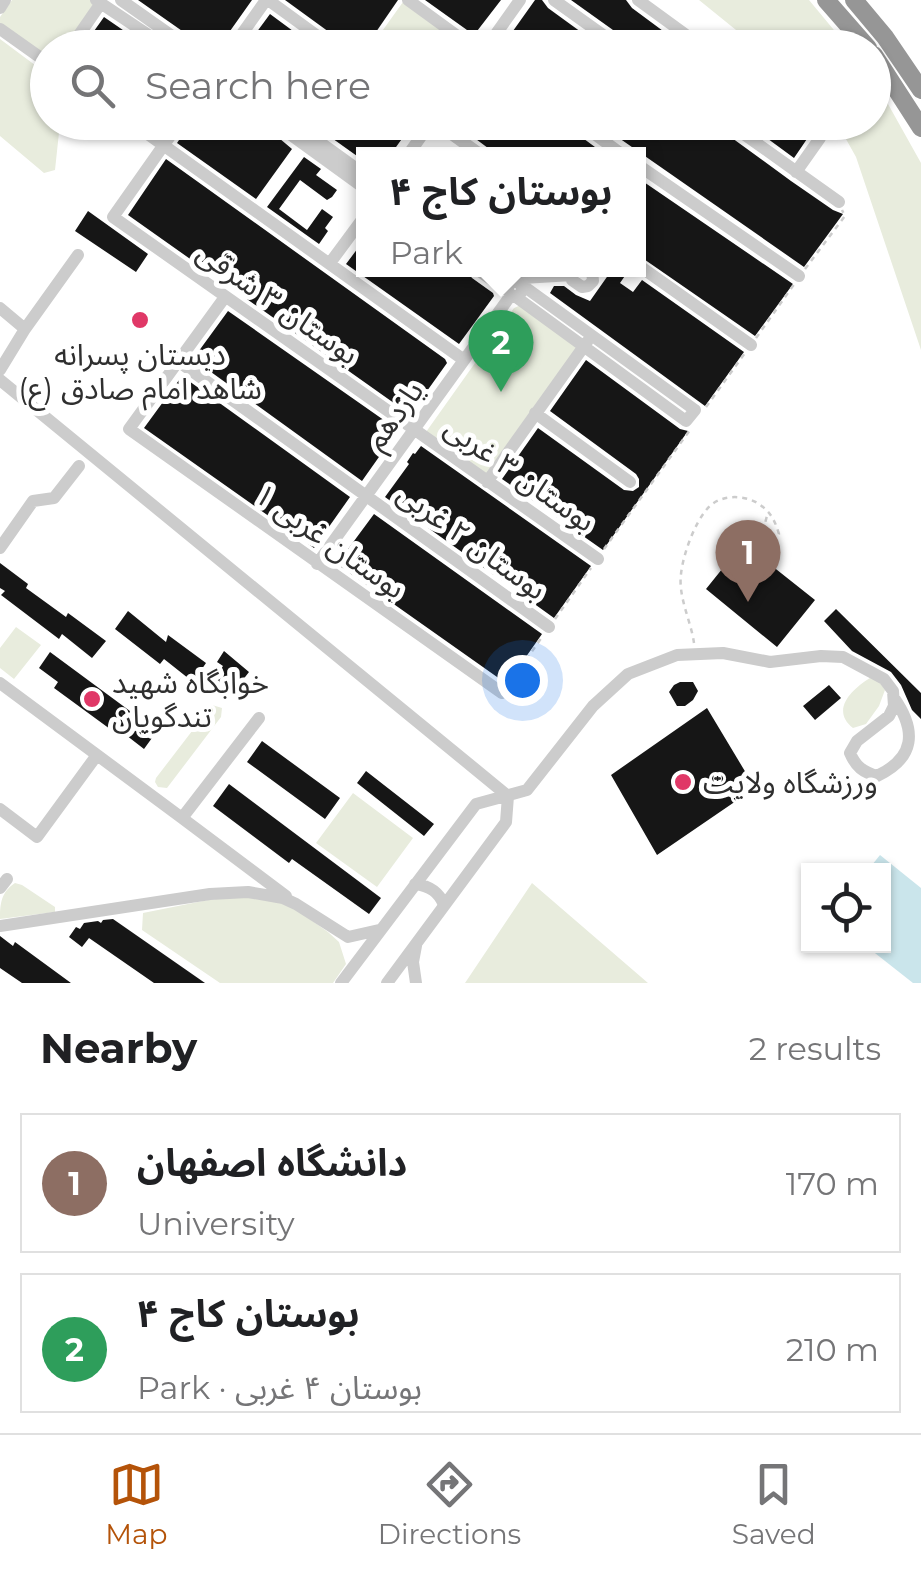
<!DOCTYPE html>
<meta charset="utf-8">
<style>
:root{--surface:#fff;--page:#f2f2f2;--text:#202124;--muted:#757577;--line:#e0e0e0;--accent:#b45309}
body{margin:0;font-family:Montserrat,"Noto Sans Arabic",sans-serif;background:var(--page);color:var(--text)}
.controls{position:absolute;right:30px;bottom:30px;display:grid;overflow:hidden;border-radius:0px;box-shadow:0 2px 8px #0004}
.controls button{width:90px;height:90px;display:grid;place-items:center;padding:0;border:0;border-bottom:2px solid var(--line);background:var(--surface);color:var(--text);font:50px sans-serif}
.you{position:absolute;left:522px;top:680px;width:35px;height:35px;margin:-25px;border:8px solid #fff;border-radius:50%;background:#1a73e8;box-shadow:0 0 0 15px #1a73e833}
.badge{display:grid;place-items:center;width:65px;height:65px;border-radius:50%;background:var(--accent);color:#fff;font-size:32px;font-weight:700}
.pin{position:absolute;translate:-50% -82px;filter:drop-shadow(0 2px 5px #0008)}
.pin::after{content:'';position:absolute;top:52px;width:35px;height:30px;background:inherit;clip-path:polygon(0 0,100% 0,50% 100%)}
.popup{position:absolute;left:356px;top:147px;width:290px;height:130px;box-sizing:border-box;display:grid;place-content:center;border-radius:0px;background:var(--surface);filter:drop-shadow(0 2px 8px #0005);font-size:32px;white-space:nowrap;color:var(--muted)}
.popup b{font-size:38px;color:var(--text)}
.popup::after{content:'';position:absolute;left:50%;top:100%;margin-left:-20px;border:20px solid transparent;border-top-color:var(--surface)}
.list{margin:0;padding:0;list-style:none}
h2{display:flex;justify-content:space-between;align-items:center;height:130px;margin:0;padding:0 40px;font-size:42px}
h2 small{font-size:32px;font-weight:400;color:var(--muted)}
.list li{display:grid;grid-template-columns:65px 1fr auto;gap:30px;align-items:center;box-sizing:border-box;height:140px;margin:0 20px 20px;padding:0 20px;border:2px solid var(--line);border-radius:0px}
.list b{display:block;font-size:38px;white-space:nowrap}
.list p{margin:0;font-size:32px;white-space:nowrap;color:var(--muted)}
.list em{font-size:32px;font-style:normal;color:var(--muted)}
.icon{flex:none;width:55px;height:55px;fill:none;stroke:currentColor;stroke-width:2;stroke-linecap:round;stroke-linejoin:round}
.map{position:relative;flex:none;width:921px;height:983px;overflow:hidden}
.search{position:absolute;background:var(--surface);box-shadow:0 2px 8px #0004;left:30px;right:30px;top:30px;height:110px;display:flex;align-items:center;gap:25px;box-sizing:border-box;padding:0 35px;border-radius:55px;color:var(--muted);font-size:38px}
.sheet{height:450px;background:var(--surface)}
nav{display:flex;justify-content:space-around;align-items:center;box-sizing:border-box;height:140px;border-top:2px solid var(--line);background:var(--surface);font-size:28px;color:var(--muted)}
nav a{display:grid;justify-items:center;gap:5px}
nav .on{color:var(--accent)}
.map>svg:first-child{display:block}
</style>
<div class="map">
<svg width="921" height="983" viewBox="0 0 921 983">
<rect width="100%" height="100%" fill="#fff"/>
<!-- green -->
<path fill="#e8ecdd" d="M12,0H94L95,1L67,47L48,48L47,59L0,25V17Z
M699,0H809L848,47H757Z
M403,2L464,48H370Z
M0,39L47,74L48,122L60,123L55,170L44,173L0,136Z
M874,79L921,163V350L856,157L837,123L874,122Z
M521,305L578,346L490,473L485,474L426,432L514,308Z
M16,627L41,645L14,679L0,668V648Z
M870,678L878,680L885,690L879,706L866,724L853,728C830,710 852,689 870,678Z
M212,705L222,708L221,717L167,788L158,787L155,782L156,778Z
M353,793L413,838L377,887L316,843Z
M15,883L22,885L55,907V912L0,919C0,904 1,892 15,883Z
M532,883L648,983H465Z
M260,894L294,908L328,932L339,942L346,964L333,983H220L142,930L143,913L208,900Z"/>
<!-- water -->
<path fill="#cae5eb" d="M880,855L921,888V983H913L866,946H884V871L868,870Z"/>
<!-- building -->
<path fill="#161616" d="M138,0H252L218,48H202L195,40Z
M285,0H398L365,48H346L340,40Z
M425,0H501L474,35Z
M535,0H542L548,8L603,48H501Z
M571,0H626L632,8L686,48H633L627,40Z
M270,14L316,48H245Z
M104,17L149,48H82Z
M191,122H260L292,149L256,199L177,143Z
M328,122H408L409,129L391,154H364V161L322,131Z
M453,122H568L572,130L599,150L595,154H496Z
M596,122H715L721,130L791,181L833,210L843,214L804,267Z
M745,122H798L801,129L809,136L794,158Z
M304,157L321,169L316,175L337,190L332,197L327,200L300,180L279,209L307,230L322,209L333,217L325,228L328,231L319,244L267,207Z
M166,159L445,359L447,363L412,412L408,413L128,215Z
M638,178L793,284L755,336L638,255Z
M88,211L148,254L136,272L75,231Z
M364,240V270H466L472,278L493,293L494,296L459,344L346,264Z
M602,270H629L620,283L633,292L642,280L744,352L705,406L550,293L554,286H564L576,295L590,301L609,274Z
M228,311L398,430L362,481L193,359Z
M586,360L680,429L688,431L603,550L502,479L538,428L624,490L633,491L639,487V479L636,474L550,411Z
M182,376L350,497L314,548L144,428Z
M421,446L591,566L554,618L385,497L409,464L407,462L413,453L415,454Z
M374,514L542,634L507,684L337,564Z
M743,543L815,600L777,647L706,589Z
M0,563L28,584L26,588L66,617L68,613L106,641L92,658L62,634L59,639L1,595L5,591L0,588Z
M836,609L921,693V719L912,710L901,685L891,672L852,651L824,621Z
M128,611L166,642L168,635L206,663L193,682L164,659L160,664L115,629Z
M224,651L249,672L242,681L236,677L225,694L211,684L223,666L217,662Z
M50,652L157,731L144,749L113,725L110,729L54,688L58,682L39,668Z
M680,682H693L698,691L693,700L685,706H677L669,692L674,685Z
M829,685L841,698L815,720L803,706Z
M707,708L755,788L657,855L611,775Z
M262,741L340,798L325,819L247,762Z
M366,771L434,824L424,836L357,783Z
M229,784L381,898L369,914L292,859L289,863L213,806Z
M113,919L205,983H154L89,938L82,947L69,937L76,927L80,929L84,923L98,921L101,923L103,920Z
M0,936L13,946L15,942L71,983H22L0,968Z"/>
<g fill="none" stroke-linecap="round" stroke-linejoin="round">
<!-- path -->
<path stroke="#ccc" stroke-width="2.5" stroke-dasharray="5 5" stroke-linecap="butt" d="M805,269L845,216L842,210
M756,338L795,283
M706,407L745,353
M604,549L690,430
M555,619L591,568
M694,643C691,621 678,597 681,574C683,555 694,524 707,509C720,493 748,494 763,507C772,514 776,524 779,534L772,542L765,537L763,531L768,512
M509,684L542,637"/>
<!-- minor -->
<path stroke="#ccc" stroke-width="12" d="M96,0L168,48
M121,0L189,48
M268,0L334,48
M408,0L474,48
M554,0L621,48
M638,0L704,48
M0,8L5,0
M0,29L48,63
M70,48L101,3
M232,48L266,0
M486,48L520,0
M131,122L464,360
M180,122L113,217L598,559
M273,122L364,188
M292,122L364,174
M435,122L481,155
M578,122L623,155
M727,122L839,202
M408,155L431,122
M638,165L799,276
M796,172L820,138L818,130L808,122
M330,263L364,217
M638,265L751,345
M478,270L508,291
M499,270L516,282
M574,270L572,280L582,287L588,286L593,281L592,270
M523,278L572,275
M508 289a7 7 0 1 1 14 0a7 7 0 1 1-14 0Z
M225,297L129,429L502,693
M516,297L686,421L695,410L522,285
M0,308L25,329L78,255
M178,361L549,627
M0,370L25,329
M0,380L508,796
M535,413L630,482
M487,482L587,342
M0,548L33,501L54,498L79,466
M317,564L511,295
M0,683L182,818
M259,718L182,818L286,896
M0,809L37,837L97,755
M415,884C430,886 439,892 444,905
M0,888L7,879
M0,926L210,894L248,892L283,898L296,904L348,937L379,930
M341,983L476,804L527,790L593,706L628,674L677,655L723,653L770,662L821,656L843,657L884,679L893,691L894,706L889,716L857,741L850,753C856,767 863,772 877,776C915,758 917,731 894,698
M387,983L506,822L508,796
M416,983L413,962L416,946"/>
<!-- highway -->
<path stroke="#969696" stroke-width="18" d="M826,0L868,48
M854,0L885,37L921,90
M874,55L921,128"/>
</g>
<!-- markers -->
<g fill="#e03867" stroke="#fff" stroke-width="4">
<circle cx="140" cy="320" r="10"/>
<circle cx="92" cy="699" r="10"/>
<circle cx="683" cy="782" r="10"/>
</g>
<g text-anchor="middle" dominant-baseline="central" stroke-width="10" stroke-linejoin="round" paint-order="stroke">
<!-- street labels -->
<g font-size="30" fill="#2f2f2f" stroke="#fff">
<text transform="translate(278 303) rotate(35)">بوستان ۳ شرقی</text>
<text transform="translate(394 415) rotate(-54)">یازدهم</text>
<text transform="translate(520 474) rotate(35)">بوستان ۳ غربی</text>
<text transform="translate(330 541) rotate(35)">بوستان غربی ۱</text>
<text transform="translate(472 541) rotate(36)">بوستان ۲ غربی</text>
</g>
<!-- poi labels -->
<g font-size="30" fill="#2f2f2f" stroke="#fff" text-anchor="start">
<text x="140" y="354" text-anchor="middle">دبستان پسرانه<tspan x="140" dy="34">شاهد امام صادق (ع)</tspan></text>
<text x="112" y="682">خوابگاه شهید<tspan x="112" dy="34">تندگویان</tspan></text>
<text x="703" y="782">ورزشگاه ولایت</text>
</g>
</g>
</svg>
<div class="controls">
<button><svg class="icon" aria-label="locate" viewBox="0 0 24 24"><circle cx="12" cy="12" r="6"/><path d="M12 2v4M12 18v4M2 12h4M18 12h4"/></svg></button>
</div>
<div class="you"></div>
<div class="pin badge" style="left:748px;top:602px;background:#8d6e63">1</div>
<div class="pin badge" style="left:501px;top:392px;background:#2e9e5b">2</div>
<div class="popup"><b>بوستان کاج ۴</b>Park</div>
<div class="search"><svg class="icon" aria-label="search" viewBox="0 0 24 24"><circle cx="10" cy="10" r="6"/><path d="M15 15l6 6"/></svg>Search here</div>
</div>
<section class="sheet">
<h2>Nearby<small>2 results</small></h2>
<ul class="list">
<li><span class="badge" style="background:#8d6e63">1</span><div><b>دانشگاه اصفهان</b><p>University</p></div><em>170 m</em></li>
<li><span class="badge" style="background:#2e9e5b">2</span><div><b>بوستان کاج ۴</b><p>Park · بوستان ۴ غربی</p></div><em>210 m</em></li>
</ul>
</section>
<nav>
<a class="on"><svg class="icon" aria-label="map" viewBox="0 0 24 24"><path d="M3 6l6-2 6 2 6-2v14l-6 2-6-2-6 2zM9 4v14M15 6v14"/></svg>Map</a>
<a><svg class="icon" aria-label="directions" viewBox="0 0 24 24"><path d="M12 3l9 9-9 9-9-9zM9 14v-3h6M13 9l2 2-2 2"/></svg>Directions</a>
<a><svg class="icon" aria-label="saved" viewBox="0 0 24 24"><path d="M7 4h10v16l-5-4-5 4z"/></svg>Saved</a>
</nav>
